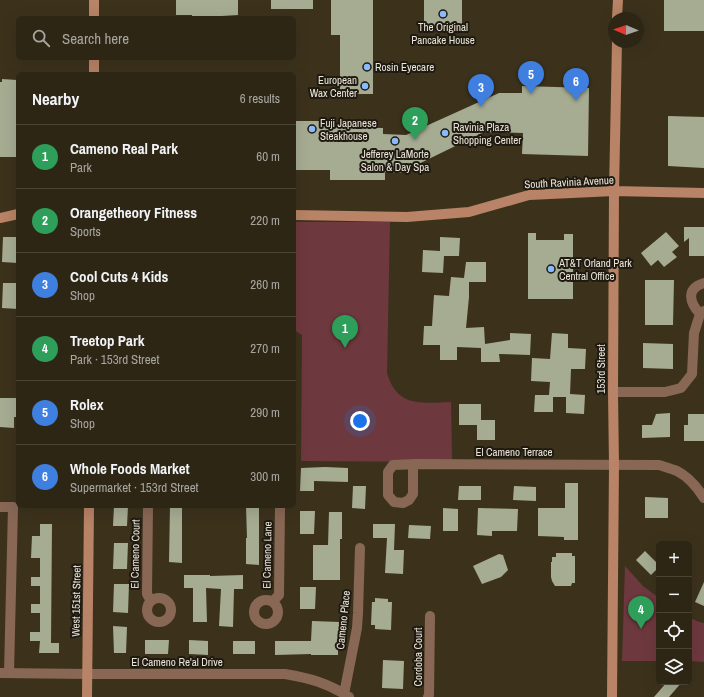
<!DOCTYPE html>
<meta charset="utf-8">
<style>
:root{--surface:#2d2615;--page:#393222;--text:#f1f3f6;--muted:#a7a5a0;--line:#484334;--accent:#89bafc}
body{margin:0;font-family:"Archivo Narrow",sans-serif;background:var(--page);color:var(--text)}
.controls{position:absolute;right:12px;bottom:12px;display:grid;overflow:hidden;border-radius:6px;box-shadow:0 4px 16px #0002}
.controls button{width:36px;height:36px;display:grid;place-items:center;padding:0;border:0;border-bottom:1px solid var(--line);background:var(--surface);color:var(--text);font:20px sans-serif}
.compass{position:absolute;left:608px;top:12px;width:36px;height:36px;border-radius:50%;background:var(--surface);box-shadow:0 4px 16px #0002;rotate:272deg}
.you{position:absolute;left:360px;top:421px;width:14px;height:14px;margin:-10px;border:3px solid #fff;border-radius:50%;background:#1a73e8;box-shadow:0 0 0 6px #1a73e833}
.badge{display:grid;place-items:center;width:26px;height:26px;border-radius:50%;background:var(--accent);color:#fff;font-size:13px;font-weight:700}
.pin{position:absolute;translate:-50% -33px;filter:drop-shadow(0 1px 2px #0008)}
.pin::after{content:'';position:absolute;top:21px;width:14px;height:12px;background:inherit;clip-path:polygon(0 0,100% 0,50% 100%)}
.list{margin:0;padding:0;list-style:none}
h2{display:flex;justify-content:space-between;align-items:center;height:52px;margin:0;padding:0 16px;font-size:17px}
h2 small{font-size:13px;font-weight:400;color:var(--muted)}
.list li{display:grid;grid-template-columns:26px 1fr auto;gap:12px;align-items:center;box-sizing:border-box;height:64px;padding:0 16px;border-top:1px solid var(--line)}
.list b{display:block;font-size:15px;white-space:nowrap}
.list p{margin:0;font-size:13px;white-space:nowrap;color:var(--muted)}
.list em{font-size:13px;font-style:normal;color:var(--muted)}
.icon{flex:none;width:22px;height:22px;fill:none;stroke:currentColor;stroke-width:2;stroke-linecap:round;stroke-linejoin:round}
.map{position:relative;flex:none;width:704px;height:697px;overflow:hidden}
.search{position:absolute;background:var(--surface);box-shadow:0 4px 16px #0002;left:16px;top:16px;width:280px;height:44px;display:flex;align-items:center;gap:10px;box-sizing:border-box;padding:0 14px;border-radius:6px;color:var(--muted);font-size:15px}
.panel{position:absolute;background:var(--surface);box-shadow:0 4px 16px #0002;left:16px;top:72px;width:280px;height:436px;border-radius:6px}
.map>svg:first-child{display:block}
</style>
<div class="map">
<svg width="704" height="697" viewBox="0 0 704 697">
<rect width="100%" height="100%" fill="#3c321c"/>
<!-- green -->
<path fill="#6e393e" d="M294,222H390L387,373C397,408 422,403 451,402L452,462L301,461L302,335L294,330Z
M625,566L643,586L659,598V661H622Z
M689,617L699,622L704,623V662L689,661Z"/>
<!-- building -->
<path fill="#a6ac92" d="M176,0H238V15L222,16L221,18H192V15H176Z
M271,0H313V9H271Z
M331,0H373V94H340V35H331Z
M424,0H462V29L424,28Z
M664,0H704V31H664Z
M2,79L17,80V82H18V157H0V82H2Z
M522,86L589,88L588,156L522,154L523,133L484,132L400,173L385,172V180H330V170H294V121H328V127L383,128V134L406,135L499,93H522Z
M668,116L704,117V168L668,166Z
M684,227H704V256H689V238L684,242Z
M666,232L679,246L672,252L677,257L664,267L658,260L651,266L641,253Z
M528,233H536V240H564V234H573V299H528Z
M3,237H18V263L2,262Z
M440,237L460,238L459,256H444L443,273L422,272L423,250L440,251Z
M466,262H486V282H469V297L466,328L484,327L485,344L510,340V333L531,334L530,355L499,354L500,362H481V348L457,347V360H440V345H423L424,326H432L434,295L449,296L451,277L464,278Z
M645,280H674L673,325H645Z
M3,283H18V309L2,308Z
M552,333L568,334V348L586,349L585,369H571L570,394L585,395L584,414L566,413V397H553V412H534L535,395H549L550,382L531,381L532,358L550,359Z
M643,343L673,344V369L643,368Z
M0,398H18V417H14V428L0,427Z
M459,404H481V420H495V440H477V425H459Z
M670,413V437L642,438V425H652L656,414Z
M688,414H704V441H684V425H688Z
M325,467L348,468V482L314,481V491H300L301,468Z
M565,483H578V540H564V537L538,536V508H565Z
M353,486H366L365,509L352,508Z
M459,486H481V500H458Z
M514,486L536,487V501L513,500Z
M645,497L668,498V518H645Z
M114,506H128L127,526H113Z
M170,506H182V563L169,562Z
M246,506H259V565L246,564V538H247Z
M443,508L458,509V531H443Z
M478,508L518,509L517,531H492V536L477,535Z
M300,511H315L314,534H300Z
M329,512H342V539H340V580H313V545H328Z
M40,524H52L51,643H59V653H39L40,641H30V632H40V613H31V604H40V586H31V577H40V558H31L32,536H40Z
M373,524H395L394,550H404L403,574L385,573L387,538H373Z
M409,525L431,526L430,539L408,538Z
M114,543H128L127,569H113Z
M645,551L659,565V567L651,575L636,560Z
M556,553H572V556H575V583H572L571,586H555L552,581L551,577V562H552V557H556Z
M499,554L503,555L508,570L501,577L482,584L473,566Z
M184,575H210V576L243,575V589H234L233,627L219,626L221,589L206,588L207,622H193V588H184Z
M704,582V606L695,602Z
M114,584H129L128,613L113,612Z
M300,587H316L315,609H300Z
M375,598L388,599V602H392L391,630L375,629V625H371L372,602H375Z
M312,621L340,622V636H338V655H311V654L275,655V641H311Z
M113,626L127,627L126,653H114Z
M145,640H169L168,654H145Z
M189,640L208,641V655L189,654Z
M233,641H255V654H233Z
M383,660L404,661L403,689L382,688Z
M667,682H682L669,697H654Z"/>
<g fill="none" stroke-linecap="round" stroke-linejoin="round">
<!-- street -->
<path stroke="#886755" stroke-width="10" d="M700,314C690,303 685,289 704,283
M613,392H665L681,388L692,374L694,333L700,314L704,311
M413,464V494L409,500L403,503L394,502L388,495V472L393,465L417,464L659,465C665,467 672,469 677,471C689,477 697,487 704,498
M148,506L147,594L151,601
M0,507H13L9,673
M147 610a12 12 0 1 1 24 0a12 12 0 1 1-24 0Z
M254 612a12 12 0 1 1 24 0a12 12 0 1 1-24 0Z
M273,601L279,595L280,506
M0,673L87,674H285C309,678 328,683 349,697
M344,694L357,628L358,613L360,548
M428,697L429,695L430,616"/>
<!-- secondary -->
<path stroke="#b88366" stroke-width="10" d="M94,18V0
M617,18L618,0
M94,74V58
M294,215L407,217L469,212L529,195L614,191L704,193
M0,218L18,214
M87,697L89,506
M612,697L614,465L613,392L614,191L617,42"/>
</g>
<!-- markers -->
<g fill="#89bafc" stroke="#1f1a11" stroke-width="1.5">
<circle cx="443" cy="14" r="4"/>
<circle cx="367" cy="67" r="4"/>
<circle cx="365" cy="86" r="4"/>
<circle cx="312" cy="129" r="4"/>
<circle cx="445" cy="133" r="4"/>
<circle cx="395" cy="141" r="4"/>
<circle cx="551" cy="269" r="4"/>
</g>
<g text-anchor="middle" dominant-baseline="central" stroke-width="4" stroke-linejoin="round" paint-order="stroke">
<!-- poi labels -->
<g font-size="11" fill="#ebe5d8" stroke="#1f1a11" text-anchor="start">
<text x="443" y="27" text-anchor="middle">The Original<tspan x="443" dy="13">Pancake House</tspan></text>
<text x="375" y="67">Rosin Eyecare</text>
<text x="357" y="80" text-anchor="end">European<tspan x="357" dy="13">Wax Center</tspan></text>
<text x="320" y="123">Fuji Japanese<tspan x="320" dy="13">Steakhouse</tspan></text>
<text x="453" y="127">Ravinia Plaza<tspan x="453" dy="13">Shopping Center</tspan></text>
<text x="395" y="154" text-anchor="middle">Jefferey LaMorte<tspan x="395" dy="13">Salon &amp; Day Spa</tspan></text>
<text x="559" y="263">AT&amp;T Orland Park<tspan x="559" dy="13">Central Office</tspan></text>
</g>
<!-- street labels -->
<g font-size="11" fill="#ebe5d8" stroke="#1f1a11">
<text transform="translate(569 182) rotate(-3)">South Ravinia Avenue</text>
<text transform="translate(601 369) rotate(-90)">153rd Street</text>
<text x="514" y="452">El Cameno Terrace</text>
<text transform="translate(135 554) rotate(-89)">El Cameno Court</text>
<text transform="translate(267 555) rotate(-89)">El Cameno Lane</text>
<text transform="translate(76 601) rotate(-89)">West 151st Street</text>
<text transform="translate(343 620) rotate(-84)">Cameno Place</text>
<text transform="translate(418 657) rotate(-90)">Cordoba Court</text>
<text x="177" y="662">El Cameno Re'al Drive</text>
</g>
</g>
</svg>
<div class="controls">
<button>+</button>
<button>−</button>
<button><svg class="icon" aria-label="locate" viewBox="0 0 24 24"><circle cx="12" cy="12" r="6"/><path d="M12 2v4M12 18v4M2 12h4M18 12h4"/></svg></button>
<button><svg class="icon" aria-label="layers" viewBox="0 0 24 24"><path d="M12 4l9 5-9 5-9-5zM3 14l9 5 9-5"/></svg></button>
</div>
<svg class="compass" viewBox="-18 -18 36 36"><path d="M0-13l5 13h-10z" fill="#e53935"/><path d="M0 13l5-13h-10z" fill="#a7a5a0"/></svg>
<div class="you"></div>
<div class="pin badge" style="left:345px;top:348px;background:#2e9e5b">1</div>
<div class="pin badge" style="left:415px;top:140px;background:#2e9e5b">2</div>
<div class="pin badge" style="left:481px;top:107px;background:#3f7fe0">3</div>
<div class="pin badge" style="left:641px;top:629px;background:#2e9e5b">4</div>
<div class="pin badge" style="left:531px;top:94px;background:#3f7fe0">5</div>
<div class="pin badge" style="left:576px;top:101px;background:#3f7fe0">6</div>
<div class="search"><svg class="icon" aria-label="search" viewBox="0 0 24 24"><circle cx="10" cy="10" r="6"/><path d="M15 15l6 6"/></svg>Search here</div>
<section class="panel">
<h2>Nearby<small>6 results</small></h2>
<ul class="list">
<li><span class="badge" style="background:#2e9e5b">1</span><div><b>Cameno Real Park</b><p>Park</p></div><em>60 m</em></li>
<li><span class="badge" style="background:#2e9e5b">2</span><div><b>Orangetheory Fitness</b><p>Sports</p></div><em>220 m</em></li>
<li><span class="badge" style="background:#3f7fe0">3</span><div><b>Cool Cuts 4 Kids</b><p>Shop</p></div><em>260 m</em></li>
<li><span class="badge" style="background:#2e9e5b">4</span><div><b>Treetop Park</b><p>Park · 153rd Street</p></div><em>270 m</em></li>
<li><span class="badge" style="background:#3f7fe0">5</span><div><b>Rolex</b><p>Shop</p></div><em>290 m</em></li>
<li><span class="badge" style="background:#3f7fe0">6</span><div><b>Whole Foods Market</b><p>Supermarket · 153rd Street</p></div><em>300 m</em></li>
</ul>
</section>
</div>
